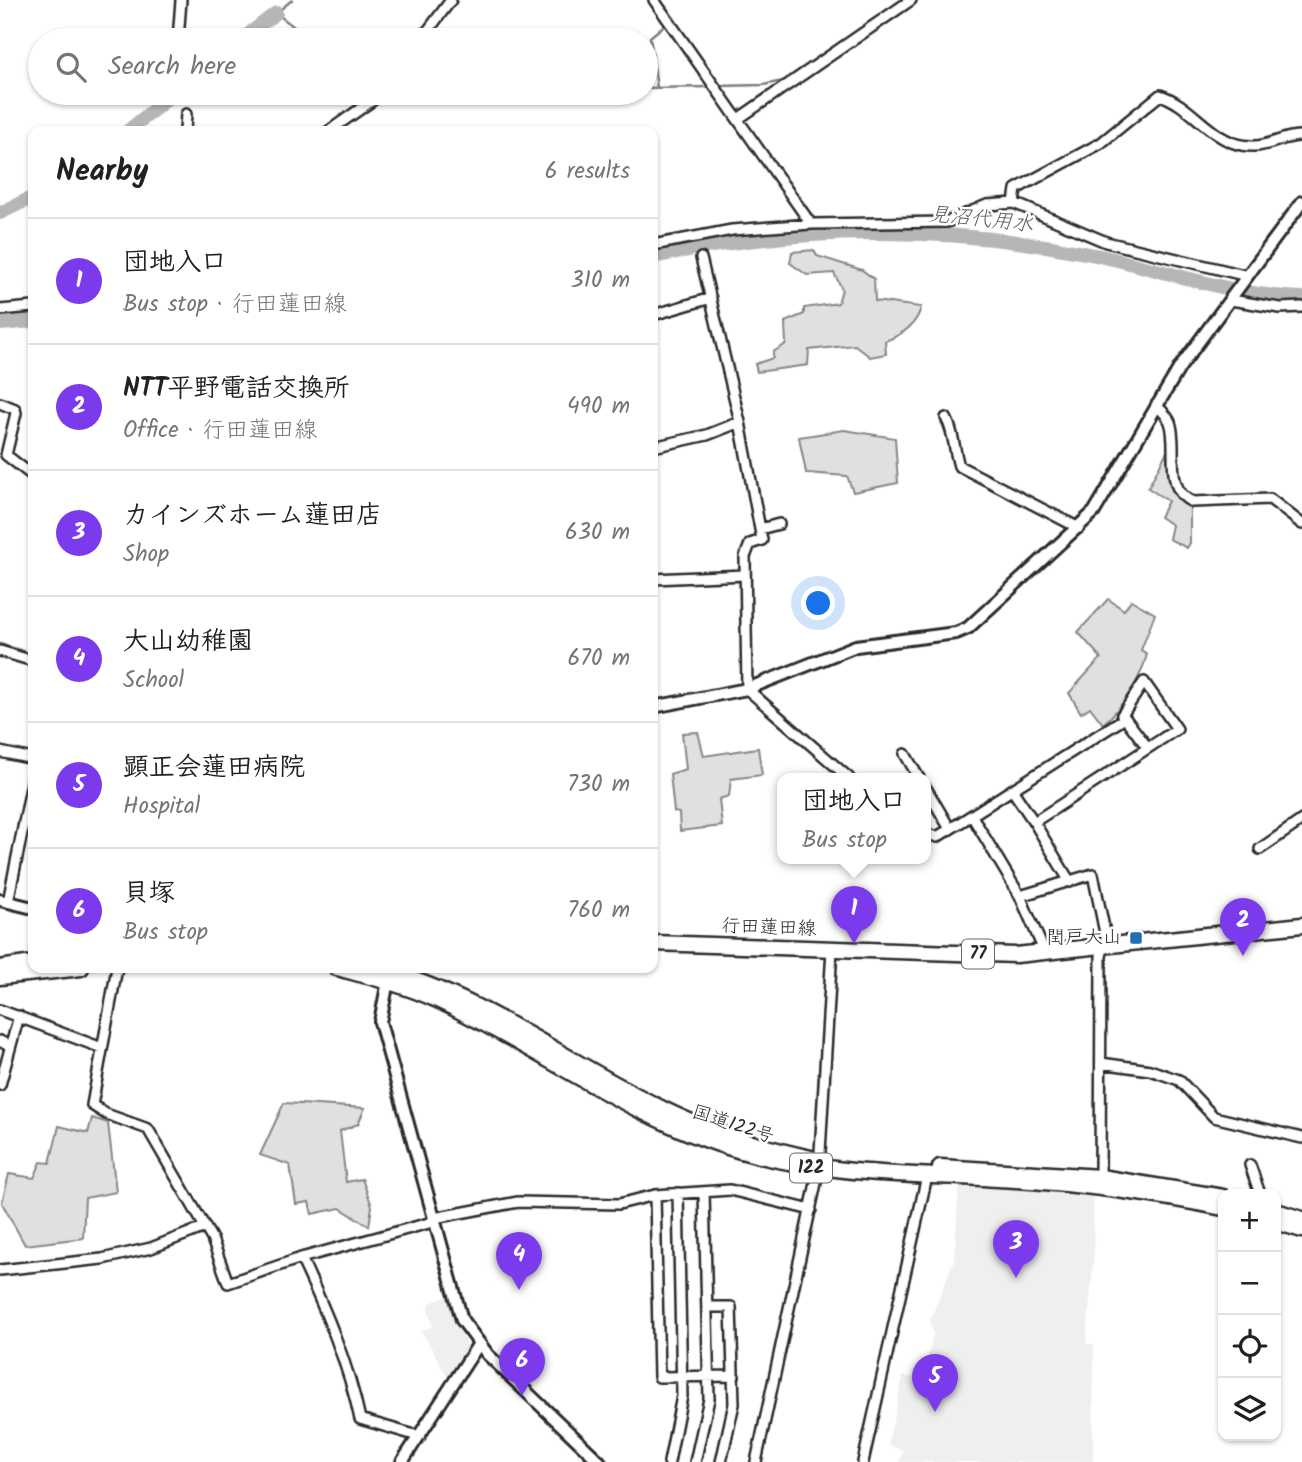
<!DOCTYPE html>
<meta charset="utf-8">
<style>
:root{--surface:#fff;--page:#f2f2f2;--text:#202124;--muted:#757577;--line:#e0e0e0;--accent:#7c3aed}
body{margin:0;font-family:Kalam,"Klee One",sans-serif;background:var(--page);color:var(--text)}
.controls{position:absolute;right:21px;bottom:21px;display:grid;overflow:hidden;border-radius:14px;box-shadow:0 2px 5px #0004}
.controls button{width:63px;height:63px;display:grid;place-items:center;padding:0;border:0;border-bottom:2px solid var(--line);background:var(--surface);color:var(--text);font:35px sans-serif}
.you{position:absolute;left:819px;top:604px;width:24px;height:24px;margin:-18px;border:5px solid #fff;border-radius:50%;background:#1a73e8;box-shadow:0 0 0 10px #1a73e833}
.badge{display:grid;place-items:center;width:46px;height:46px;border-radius:50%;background:var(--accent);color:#fff;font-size:23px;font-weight:700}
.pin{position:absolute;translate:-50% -58px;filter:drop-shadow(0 2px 4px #0008)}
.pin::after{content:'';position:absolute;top:37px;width:24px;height:21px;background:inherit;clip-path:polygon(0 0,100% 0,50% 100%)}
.popup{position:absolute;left:777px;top:773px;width:154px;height:91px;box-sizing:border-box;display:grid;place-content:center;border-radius:14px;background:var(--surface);filter:drop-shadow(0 2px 5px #0005);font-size:23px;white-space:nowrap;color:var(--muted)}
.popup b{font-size:26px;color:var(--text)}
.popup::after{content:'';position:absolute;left:50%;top:100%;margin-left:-14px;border:14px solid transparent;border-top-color:var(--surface)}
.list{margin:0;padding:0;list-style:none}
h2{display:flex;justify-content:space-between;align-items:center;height:91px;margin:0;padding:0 28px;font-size:30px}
h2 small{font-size:23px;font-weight:400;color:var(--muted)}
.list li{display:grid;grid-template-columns:46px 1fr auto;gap:21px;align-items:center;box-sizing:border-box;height:126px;padding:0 28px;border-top:2px solid var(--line)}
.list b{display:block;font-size:26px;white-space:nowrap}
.list p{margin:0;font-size:23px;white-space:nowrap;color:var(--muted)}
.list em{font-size:23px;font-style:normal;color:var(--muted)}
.icon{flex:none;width:38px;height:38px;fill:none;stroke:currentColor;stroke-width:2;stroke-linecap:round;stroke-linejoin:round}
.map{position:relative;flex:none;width:1302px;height:1462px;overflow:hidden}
.search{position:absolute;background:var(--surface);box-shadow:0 2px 5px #0004;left:28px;top:28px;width:630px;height:77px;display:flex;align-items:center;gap:18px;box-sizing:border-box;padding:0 24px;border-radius:38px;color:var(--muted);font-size:26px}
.panel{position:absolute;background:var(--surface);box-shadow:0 2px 5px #0004;left:28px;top:126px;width:630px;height:847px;border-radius:14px}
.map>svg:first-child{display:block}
</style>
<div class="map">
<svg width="1302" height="1462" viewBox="0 0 1302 1462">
<rect width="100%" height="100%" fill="#fff"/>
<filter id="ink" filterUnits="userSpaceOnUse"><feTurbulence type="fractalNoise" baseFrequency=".0143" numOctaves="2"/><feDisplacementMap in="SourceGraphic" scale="14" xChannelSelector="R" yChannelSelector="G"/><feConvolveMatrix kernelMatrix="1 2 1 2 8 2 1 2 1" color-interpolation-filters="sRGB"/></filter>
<g filter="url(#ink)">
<!-- built -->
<path fill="#efefef" d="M983,1185L1093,1192L1094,1254L1086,1344H1094L1093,1462H899L903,1450L888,1445L903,1376L923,1379L933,1333L930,1321L954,1260L959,1186Z
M448,1296L453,1318L467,1343V1350L449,1379L421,1330L433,1327L428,1309L430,1303Z"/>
<!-- green -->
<path fill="#e0e0e0" stroke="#868686" stroke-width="2" d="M814,250L817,256L862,270L874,279L875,301L921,307C917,325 902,335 885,341L886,354L870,357L855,345L809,350L808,365L757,372L755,364L773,358V352L786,344L785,322L804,314V308L838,303L842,289L834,273L807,275L790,263L792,252Z
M844,430L895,438L898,483L853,492L847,476L806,473L799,437Z
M1166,453L1173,490L1190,505V543L1187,548L1169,539L1172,525L1160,517L1168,501L1148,488Z
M1108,599L1124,610L1131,600L1155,614L1141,650L1147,654C1141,679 1123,707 1103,724L1090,707L1081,713L1069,693L1101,658L1078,632Z
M698,732L704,756L758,748L762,775L731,779L729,796L719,799L722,826L680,831L679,813L674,812L670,774L686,769L682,733Z
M284,1103L365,1108L358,1124L340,1131L346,1182L362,1179L372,1206L369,1226L340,1208L312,1214L309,1202L296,1204L290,1165L260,1155Z
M92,1118L108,1123L116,1192L85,1198L83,1238L25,1245L2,1203L9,1174L34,1178L41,1162L50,1163L59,1126L88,1133Z"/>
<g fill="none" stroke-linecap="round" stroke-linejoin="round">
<!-- stream -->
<path stroke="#7e7e7e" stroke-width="2.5" d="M292,0L276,13L311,40
M871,22L903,0
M718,86L763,85L788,80
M646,88L711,87
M657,88L650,37L667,23
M391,93H412
M0,644L33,654"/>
<!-- river -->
<path stroke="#b6b6b6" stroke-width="14" d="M241,40L276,13
M128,131L174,93
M0,213L33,197
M653,257C796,226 946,225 1090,254C1160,268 1230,296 1302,298
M0,324L33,321"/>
<defs>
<path id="minor" d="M654,0L811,224
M178,40L181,0
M421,40L451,0
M738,119L911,0
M185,131L186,114
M329,131L383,93
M1014,203L1016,189L1101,143L1160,95C1195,106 1214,148 1254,146C1272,146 1284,135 1302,136
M653,245L732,230L811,224L947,222L987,205L1014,203L1106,242L1248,276
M701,258L740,422L762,540L750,544L745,557L747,689L849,778
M1231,300L1280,308L1302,307
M0,310L33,307
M653,315L711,298
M0,403L15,409L16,413L6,455L33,476
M1156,405C1161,410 1167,415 1170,422C1179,445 1162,490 1193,502L1270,499L1302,524
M946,418C954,431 954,451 959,466L1079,528
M653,447L707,435L740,422
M760,529L779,524
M653,579L745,575
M0,651L33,661
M0,752L33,759
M905,754L919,778
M926,788L950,829L1125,718L1122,715L1144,682L1177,729L1148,748
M1013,791L1034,822
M972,816L1020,896L1045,953
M926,833L937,837L950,829
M1260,849L1302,820
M1070,882L1034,822L1148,748L1125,718
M1020,896L1093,874L1106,938L1101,956L1100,1179
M8,902L33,778
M117,968L92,1105L106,1114L148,1129L212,1239L228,1283L301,1258L429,1223L439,1217L518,1202L619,1204L655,1195L730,1190L811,1210
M0,1010L102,1048
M0,1041L9,1046
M1101,1063L1150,1070L1179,1080L1214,1117L1302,1138
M0,1085L19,1016
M1250,1165L1260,1194
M655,1195L659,1377L734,1376
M301,1258C326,1311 348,1363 360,1419L418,1436
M0,1270L102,1259L151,1248L205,1227
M707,1307H731L734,1404L721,1462
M669,1462L682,1396L678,1193
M695,1462L709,1399L704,1192
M756,1462L819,1169L832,949
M863,1462L927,1176"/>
<path id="tertiary" d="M653,707L747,689L856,646L956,633L968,628L1094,512L1180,367L1302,202
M0,900L33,908
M388,981L380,1022L462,1320L488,1355L600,1462
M402,1462L478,1345"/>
<path id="primary" d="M653,943L1016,955L1302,925"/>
<path id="trunk" d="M0,968L33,963
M337,968C371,977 405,985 437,1000C539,1047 632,1120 741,1151C826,1175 910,1174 998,1179C1074,1183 1149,1193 1223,1208
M376,968C481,995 569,1064 665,1110C712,1133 761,1147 811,1158
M0,977L81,968
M940,1167L1100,1177L1223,1197
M1276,1211L1302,1219
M1276,1222L1302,1230"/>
</defs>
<!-- minor casing -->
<use href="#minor" stroke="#2b2b2b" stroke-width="14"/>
<!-- tertiary casing -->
<use href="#tertiary" stroke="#2b2b2b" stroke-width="16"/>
<!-- primary casing -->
<use href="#primary" stroke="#2b2b2b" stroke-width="19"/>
<!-- trunk casing -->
<use href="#trunk" stroke="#2b2b2b" stroke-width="19"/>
<!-- minor -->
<use href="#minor" stroke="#fff" stroke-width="9"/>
<!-- tertiary -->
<use href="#tertiary" stroke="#fff" stroke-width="10"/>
<!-- primary -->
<use href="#primary" stroke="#fff" stroke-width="14"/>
<!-- trunk -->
<use href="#trunk" stroke="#fff" stroke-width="14"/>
</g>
</g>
<!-- markers -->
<rect fill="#1f6fb2" stroke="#fff" stroke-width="2.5" x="1129" y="931" width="14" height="14" rx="3.5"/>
<g text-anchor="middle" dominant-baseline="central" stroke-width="5" stroke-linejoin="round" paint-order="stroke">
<!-- shield labels -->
<g fill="#fff" stroke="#6b6b6b" stroke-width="2">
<rect x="962" y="939.5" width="32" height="29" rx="5"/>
<rect x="790" y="1153.5" width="42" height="29" rx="5"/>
</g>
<g font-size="18" font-weight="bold" fill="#2b2b2b">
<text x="978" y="954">77</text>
<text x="811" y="1168">122</text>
</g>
<!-- street labels -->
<g font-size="19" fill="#2b2b2b" stroke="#fff">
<text transform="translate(769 928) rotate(2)">行田蓮田線</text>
<text transform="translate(733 1125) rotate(18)">国道122号</text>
</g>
<!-- poi labels -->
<g font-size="19" fill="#2b2b2b" stroke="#fff" text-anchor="end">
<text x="1122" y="938">閏戸大山</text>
</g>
<!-- water labels -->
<g font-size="21" font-style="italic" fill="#5c5c5c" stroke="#fff">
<text transform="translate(981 220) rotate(6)">見沼代用水</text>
</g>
</g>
</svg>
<div class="controls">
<button>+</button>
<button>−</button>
<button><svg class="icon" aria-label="locate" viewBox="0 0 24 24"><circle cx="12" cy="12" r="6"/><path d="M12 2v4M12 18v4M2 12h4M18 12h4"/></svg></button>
<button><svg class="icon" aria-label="layers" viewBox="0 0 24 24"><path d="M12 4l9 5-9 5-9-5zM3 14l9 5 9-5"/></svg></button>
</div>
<div class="you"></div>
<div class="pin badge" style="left:854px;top:944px">1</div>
<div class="popup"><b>団地入口</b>Bus stop</div>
<div class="pin badge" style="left:1243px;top:956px">2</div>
<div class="pin badge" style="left:1016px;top:1278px">3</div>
<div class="pin badge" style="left:519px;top:1290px">4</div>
<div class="pin badge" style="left:935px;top:1412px">5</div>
<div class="pin badge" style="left:522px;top:1396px">6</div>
<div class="search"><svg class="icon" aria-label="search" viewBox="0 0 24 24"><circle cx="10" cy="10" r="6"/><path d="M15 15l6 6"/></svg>Search here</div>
<section class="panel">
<h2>Nearby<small>6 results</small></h2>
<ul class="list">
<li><span class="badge">1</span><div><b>団地入口</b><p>Bus stop · 行田蓮田線</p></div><em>310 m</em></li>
<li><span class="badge">2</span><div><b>NTT平野電話交換所</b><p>Office · 行田蓮田線</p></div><em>490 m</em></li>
<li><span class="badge">3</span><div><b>カインズホーム蓮田店</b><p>Shop</p></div><em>630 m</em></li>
<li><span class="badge">4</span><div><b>大山幼稚園</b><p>School</p></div><em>670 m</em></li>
<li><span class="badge">5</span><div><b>顕正会蓮田病院</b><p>Hospital</p></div><em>730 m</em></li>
<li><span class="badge">6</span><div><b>貝塚</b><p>Bus stop</p></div><em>760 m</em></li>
</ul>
</section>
</div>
